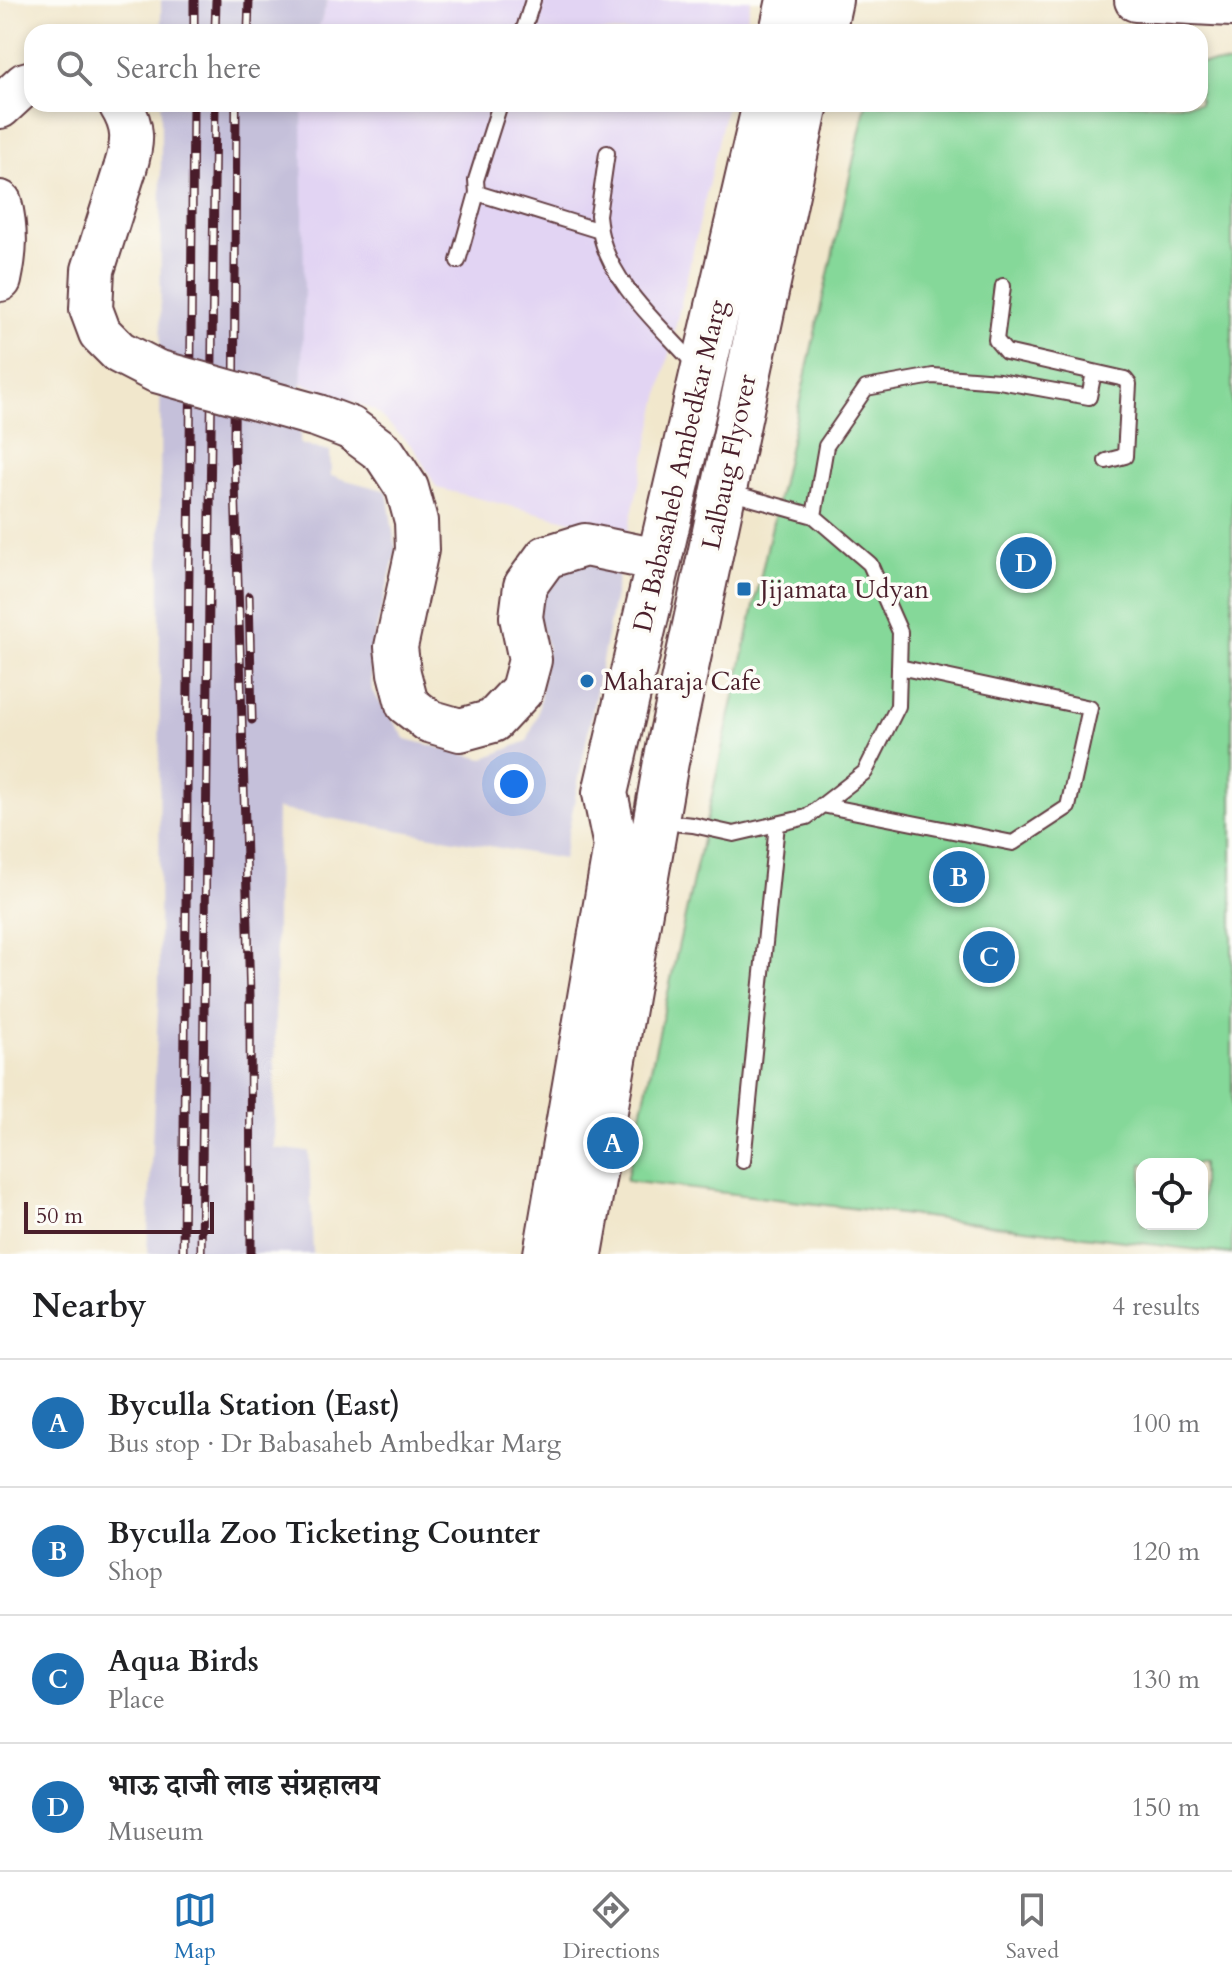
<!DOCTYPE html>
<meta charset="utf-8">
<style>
:root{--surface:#fff;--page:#f2f2f2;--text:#202124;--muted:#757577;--line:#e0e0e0;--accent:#1f6fb2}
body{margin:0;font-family:Cardo,"Noto Serif Devanagari",serif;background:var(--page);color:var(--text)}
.controls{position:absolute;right:24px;bottom:24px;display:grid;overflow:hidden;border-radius:16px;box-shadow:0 4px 12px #0003}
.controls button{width:72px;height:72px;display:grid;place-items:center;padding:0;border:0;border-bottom:2px solid var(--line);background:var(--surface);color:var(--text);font:40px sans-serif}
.scale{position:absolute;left:24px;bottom:20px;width:190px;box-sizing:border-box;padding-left:8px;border:4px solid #4a1f2b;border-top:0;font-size:22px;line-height:28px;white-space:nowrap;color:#4a1f2b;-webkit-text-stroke:6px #fdfcf7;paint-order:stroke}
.you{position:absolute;left:514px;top:784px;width:28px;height:28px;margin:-20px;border:6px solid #fff;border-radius:50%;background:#1a73e8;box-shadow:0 0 0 12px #1a73e833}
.badge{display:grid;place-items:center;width:52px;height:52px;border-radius:50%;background:var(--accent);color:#fff;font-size:26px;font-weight:700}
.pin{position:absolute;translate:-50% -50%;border:4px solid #fff;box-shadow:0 2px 8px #0006}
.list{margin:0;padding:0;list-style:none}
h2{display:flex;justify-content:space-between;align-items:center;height:104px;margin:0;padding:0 32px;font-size:34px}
h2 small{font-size:26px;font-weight:400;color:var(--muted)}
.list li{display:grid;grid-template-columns:52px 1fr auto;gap:24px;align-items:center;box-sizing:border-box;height:128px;padding:0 32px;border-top:2px solid var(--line)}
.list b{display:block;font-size:30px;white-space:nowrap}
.list p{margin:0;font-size:26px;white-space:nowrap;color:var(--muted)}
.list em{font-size:26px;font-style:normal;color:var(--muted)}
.icon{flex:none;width:44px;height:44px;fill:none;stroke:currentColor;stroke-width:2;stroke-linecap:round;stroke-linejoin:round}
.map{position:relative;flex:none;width:1232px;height:1254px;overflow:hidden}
.search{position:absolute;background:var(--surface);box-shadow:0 4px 12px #0003;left:24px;right:24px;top:24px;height:88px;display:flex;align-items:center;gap:20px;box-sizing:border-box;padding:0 28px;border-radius:24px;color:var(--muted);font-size:30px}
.sheet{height:616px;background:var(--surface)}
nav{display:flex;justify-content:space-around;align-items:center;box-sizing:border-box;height:112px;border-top:2px solid var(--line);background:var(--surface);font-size:22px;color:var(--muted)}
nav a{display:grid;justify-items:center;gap:4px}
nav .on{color:var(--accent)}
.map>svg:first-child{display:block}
</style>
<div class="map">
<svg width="1232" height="1254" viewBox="0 0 1232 1254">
<rect width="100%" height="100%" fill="#fdfcf7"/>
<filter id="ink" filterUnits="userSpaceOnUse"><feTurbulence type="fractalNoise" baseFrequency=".0125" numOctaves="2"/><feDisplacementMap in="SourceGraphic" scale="16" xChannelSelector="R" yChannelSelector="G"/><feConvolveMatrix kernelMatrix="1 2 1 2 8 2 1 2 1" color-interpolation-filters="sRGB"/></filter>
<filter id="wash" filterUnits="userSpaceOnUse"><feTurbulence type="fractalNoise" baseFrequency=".006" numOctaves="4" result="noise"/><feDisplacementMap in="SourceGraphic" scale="32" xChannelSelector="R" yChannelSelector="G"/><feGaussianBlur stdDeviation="1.8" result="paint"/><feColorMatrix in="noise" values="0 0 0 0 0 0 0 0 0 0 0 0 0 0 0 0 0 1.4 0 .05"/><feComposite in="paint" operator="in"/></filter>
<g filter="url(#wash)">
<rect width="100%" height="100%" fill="#f1e7cc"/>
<!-- built -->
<path fill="#e2d4f3" d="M328,0H751L744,32H317Z
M302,104H727L627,535L437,488L414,448L374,410L301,383Z"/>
<!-- industrial -->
<path fill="#c5c0da" d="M161,0H328L317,32H161Z
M161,104H302L304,290L300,444L330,451L331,476L387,491L396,551L370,655L372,691L406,739L483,759L527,741L538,714L547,646L538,615L546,584L578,562L620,569L563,859L277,809L274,1148L309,1152L313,1254H147L159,988Z"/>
<!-- green -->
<path fill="#85d899" stroke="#687c62" stroke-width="2" fill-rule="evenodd" d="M1200,63L1232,64V1254L626,1181L866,104H1200ZM1142,1164H1202V1224H1142Z"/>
</g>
<g filter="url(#ink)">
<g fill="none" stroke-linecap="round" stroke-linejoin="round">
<defs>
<path id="lane" d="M523,32L533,0
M477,193L600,231C610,284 661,326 695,365
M600,231L598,215L607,153
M458,261L477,193L476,180L500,104
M1003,286L996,340L1006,352L1125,379L1129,384L1125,456L1106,461
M814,516L826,446L866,388L933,376L999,381L1089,397L1094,372
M822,805L1013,843L1068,807L1090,708L899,667
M662,822L693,825L734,834L807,817L865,772L898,706L900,632L870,564L814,516L743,496
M743,1161L777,824"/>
<path id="secondary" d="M1136,0L1232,5
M120,104C135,128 133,143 125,169
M0,107L25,84L32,82
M0,202C7,230 6,252 0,280
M350,428L384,453L407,488L416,521L417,550L396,647L399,673L407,704L429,721L460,730L493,721L522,690L530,660L521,617L525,586L546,557L585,545L658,560"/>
<path id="highway" d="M782,32L789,0
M823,32L830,0
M546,1254L616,846L605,793L765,104
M580,1254L666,762L806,104"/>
</defs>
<!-- lane casing -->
<use href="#lane" stroke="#633d43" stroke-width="18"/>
<!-- secondary casing -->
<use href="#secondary" stroke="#633d43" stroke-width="46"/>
<!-- highway casing -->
<use href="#highway" stroke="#633d43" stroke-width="48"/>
<!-- lane -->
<use href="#lane" stroke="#fff" stroke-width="14"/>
<!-- secondary -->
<use href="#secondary" stroke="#fff" stroke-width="42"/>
<!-- highway -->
<use href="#highway" stroke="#fff" stroke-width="44"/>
<defs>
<path id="rail" d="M194,32V0
M215,32L216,0
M248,32L249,0
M236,104L234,448L250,996L251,1254
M249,596L252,720
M183,1254L193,104
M201,1254L215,104"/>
</defs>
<!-- rail casing -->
<use href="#rail" stroke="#4a1f2b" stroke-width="9"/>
<!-- rail -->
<use href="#rail" stroke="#fdfcf7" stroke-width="6" stroke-dasharray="18" stroke-linecap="butt"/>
<defs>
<path id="secondary-bridge" d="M125,169L93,270L91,309L100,333L119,352L156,371L318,416L350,428"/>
</defs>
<!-- secondary-bridge casing -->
<use href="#secondary-bridge" stroke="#633d43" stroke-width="46" stroke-linecap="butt"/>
<!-- secondary-bridge -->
<use href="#secondary-bridge" stroke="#fff" stroke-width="42"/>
</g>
</g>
<!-- markers -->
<g fill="#1f6fb2" stroke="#fdfcf7" stroke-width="3">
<rect x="736" y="581" width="16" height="16" rx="4"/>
<circle cx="587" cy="681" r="8"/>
</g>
<g text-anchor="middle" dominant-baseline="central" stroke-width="7" stroke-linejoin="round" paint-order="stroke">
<!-- street labels -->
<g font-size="26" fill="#4a1f2b" stroke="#fdfcf7">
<text transform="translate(729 462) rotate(-78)">Lalbaug Flyover</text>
<text transform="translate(680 466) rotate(-77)">Dr Babasaheb Ambedkar Marg</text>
</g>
<!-- poi labels -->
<g font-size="26" fill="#4a1f2b" stroke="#fdfcf7" text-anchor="start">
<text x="760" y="589">Jijamata Udyan</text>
<text x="603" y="681">Maharaja Cafe</text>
</g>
</g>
</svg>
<div class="controls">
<button><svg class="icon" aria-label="locate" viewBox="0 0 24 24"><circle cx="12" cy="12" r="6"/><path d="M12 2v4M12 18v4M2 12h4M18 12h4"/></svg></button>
</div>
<div class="scale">50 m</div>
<div class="you"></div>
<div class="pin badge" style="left:613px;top:1143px">A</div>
<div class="pin badge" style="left:959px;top:877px">B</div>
<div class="pin badge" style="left:989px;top:957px">C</div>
<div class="pin badge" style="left:1026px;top:563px">D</div>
<div class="search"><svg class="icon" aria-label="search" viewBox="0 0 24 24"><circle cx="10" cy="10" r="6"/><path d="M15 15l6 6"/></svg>Search here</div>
</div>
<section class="sheet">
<h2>Nearby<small>4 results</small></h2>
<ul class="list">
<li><span class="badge">A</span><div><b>Byculla Station (East)</b><p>Bus stop · Dr Babasaheb Ambedkar Marg</p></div><em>100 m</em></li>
<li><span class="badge">B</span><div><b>Byculla Zoo Ticketing Counter</b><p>Shop</p></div><em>120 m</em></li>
<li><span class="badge">C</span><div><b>Aqua Birds</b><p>Place</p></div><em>130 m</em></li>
<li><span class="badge">D</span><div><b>भाऊ दाजी लाड संग्रहालय</b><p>Museum</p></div><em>150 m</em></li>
</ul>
</section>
<nav>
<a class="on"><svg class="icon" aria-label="map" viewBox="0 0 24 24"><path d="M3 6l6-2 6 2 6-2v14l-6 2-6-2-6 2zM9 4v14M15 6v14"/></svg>Map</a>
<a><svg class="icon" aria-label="directions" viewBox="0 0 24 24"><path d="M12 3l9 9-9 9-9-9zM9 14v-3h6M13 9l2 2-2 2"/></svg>Directions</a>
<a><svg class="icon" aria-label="saved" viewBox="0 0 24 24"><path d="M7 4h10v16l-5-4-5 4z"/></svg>Saved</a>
</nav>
